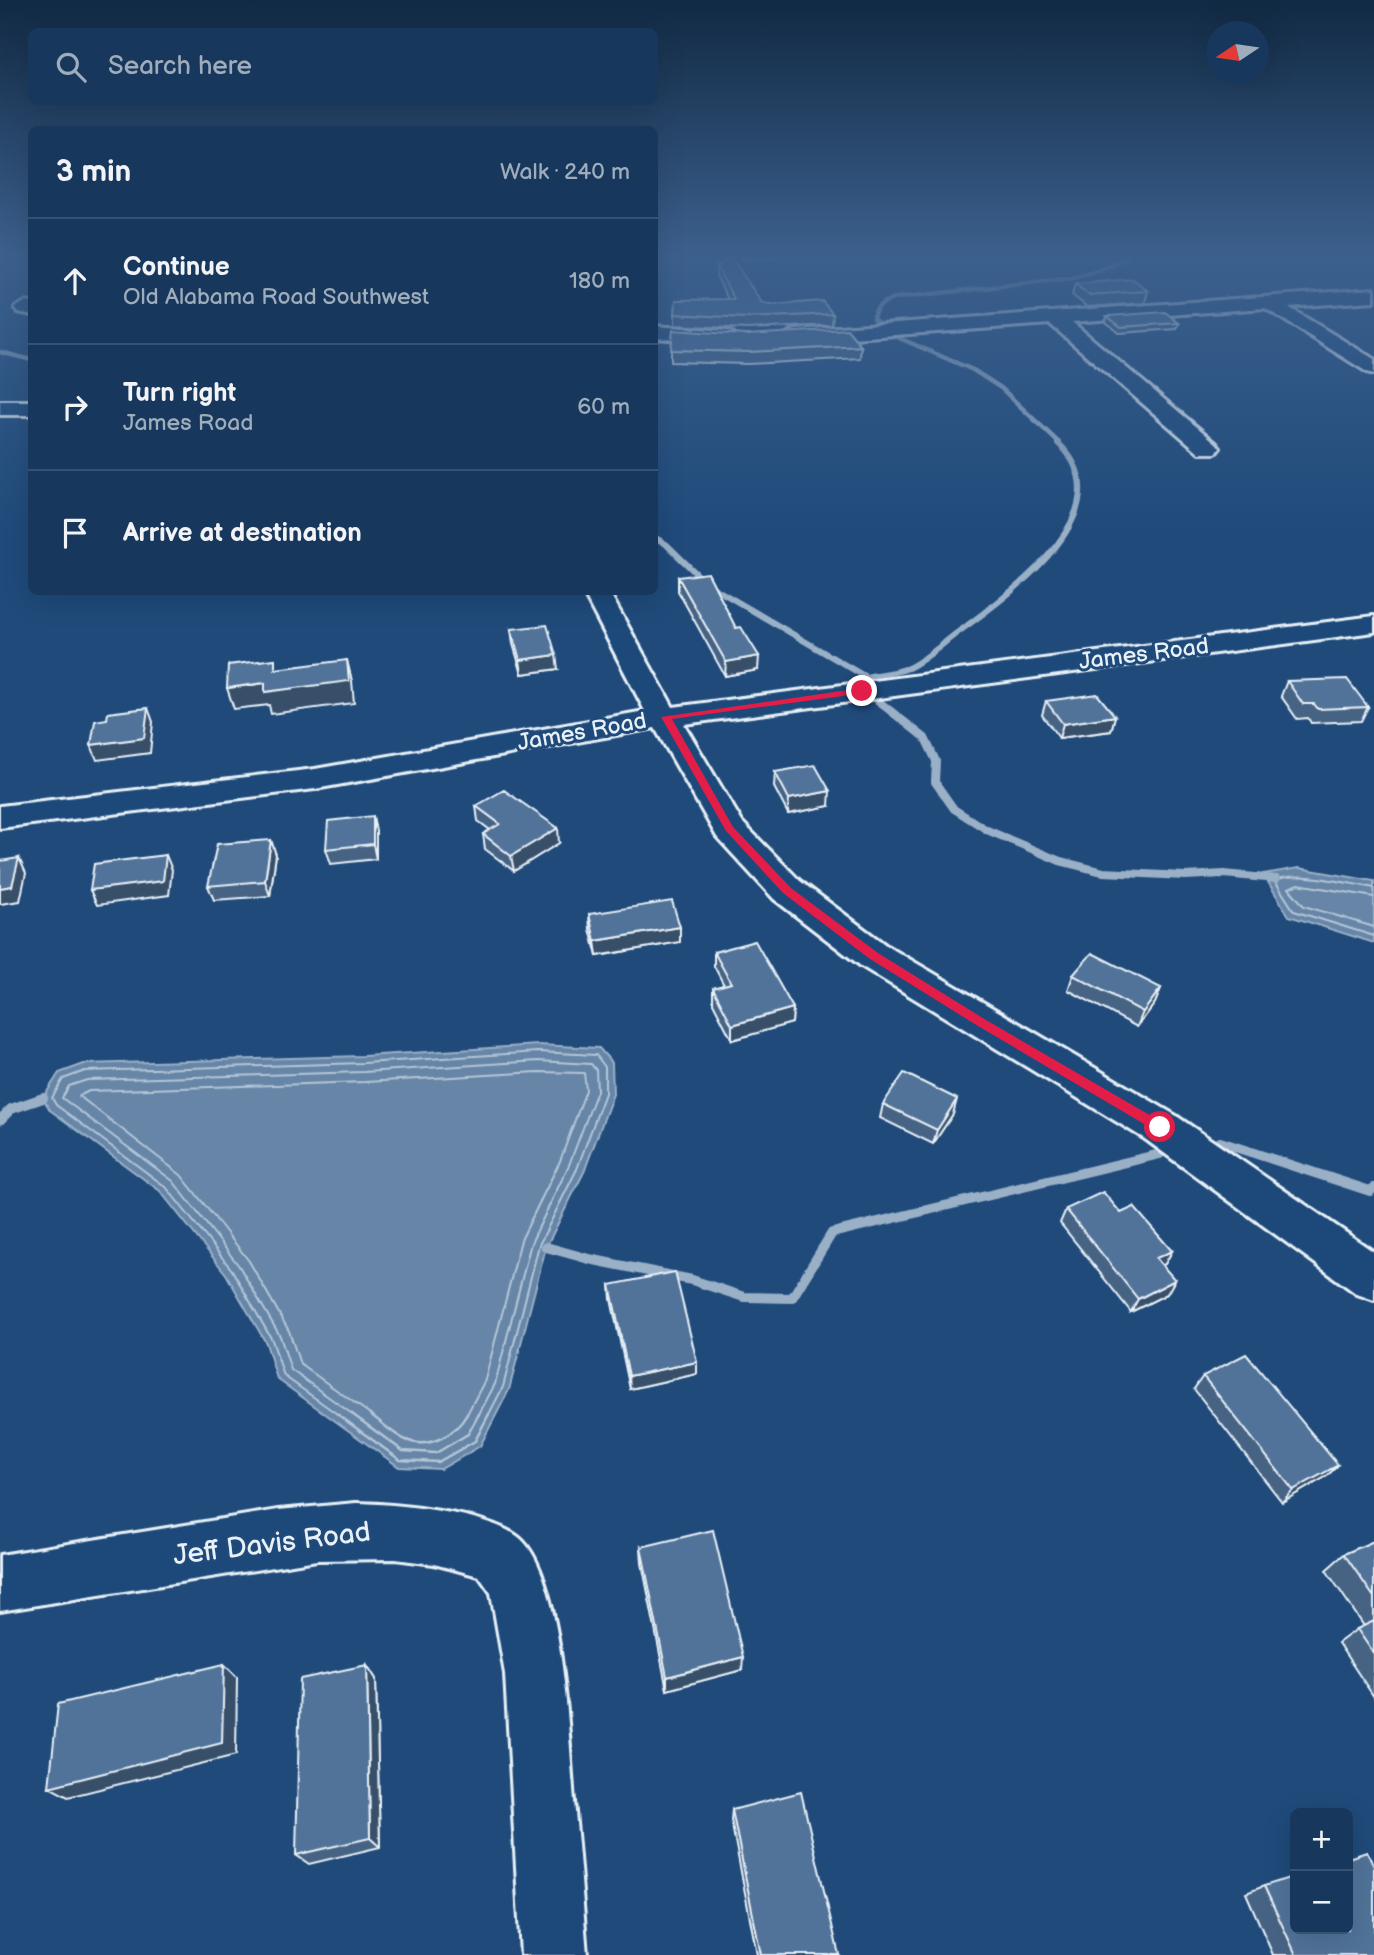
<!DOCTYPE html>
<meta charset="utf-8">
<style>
:root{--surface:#17385c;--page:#244365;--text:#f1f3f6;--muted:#9eacbb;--line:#365272}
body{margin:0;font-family:"Balsamiq Sans",sans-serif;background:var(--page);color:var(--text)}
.controls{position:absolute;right:21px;bottom:21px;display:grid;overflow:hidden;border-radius:10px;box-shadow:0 7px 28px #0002}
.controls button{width:63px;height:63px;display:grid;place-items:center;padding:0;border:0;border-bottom:2px solid var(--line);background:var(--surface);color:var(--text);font:35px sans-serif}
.compass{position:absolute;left:1206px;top:21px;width:63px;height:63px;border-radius:50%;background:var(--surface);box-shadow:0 7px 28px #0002;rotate:257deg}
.stop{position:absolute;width:21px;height:21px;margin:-16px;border:5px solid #e11d48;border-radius:50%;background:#fff}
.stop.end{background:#e11d48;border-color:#fff;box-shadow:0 2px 7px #0008}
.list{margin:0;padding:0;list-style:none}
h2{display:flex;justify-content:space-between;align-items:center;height:91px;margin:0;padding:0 28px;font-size:30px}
h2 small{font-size:23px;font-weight:400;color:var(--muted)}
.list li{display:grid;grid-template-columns:46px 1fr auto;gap:21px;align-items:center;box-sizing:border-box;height:126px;padding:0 28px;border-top:2px solid var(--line)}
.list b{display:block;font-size:26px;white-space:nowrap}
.list p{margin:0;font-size:23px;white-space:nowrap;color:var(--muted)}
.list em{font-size:23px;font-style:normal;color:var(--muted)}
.icon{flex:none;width:38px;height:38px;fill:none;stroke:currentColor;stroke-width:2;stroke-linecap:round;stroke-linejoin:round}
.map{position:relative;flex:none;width:1374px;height:1955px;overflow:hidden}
.search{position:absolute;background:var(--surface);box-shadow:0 7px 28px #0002;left:28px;top:28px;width:630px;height:77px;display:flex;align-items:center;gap:18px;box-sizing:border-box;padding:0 24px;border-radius:10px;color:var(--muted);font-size:26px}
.panel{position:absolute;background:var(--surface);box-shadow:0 7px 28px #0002;left:28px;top:126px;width:630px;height:469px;border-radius:10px}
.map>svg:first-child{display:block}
</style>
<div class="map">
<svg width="1374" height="1955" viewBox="0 0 1374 1955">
<rect width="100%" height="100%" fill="#1f4a7a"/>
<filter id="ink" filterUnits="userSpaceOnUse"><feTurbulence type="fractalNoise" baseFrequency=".0143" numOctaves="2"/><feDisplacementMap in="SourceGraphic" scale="14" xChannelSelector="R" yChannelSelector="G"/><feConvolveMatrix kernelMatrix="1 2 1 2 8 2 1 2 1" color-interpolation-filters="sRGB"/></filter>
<g filter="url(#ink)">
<!-- water -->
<path fill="#6685a7" stroke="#9ab0c7" stroke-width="2" d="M1299,868L1374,881V943L1289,916L1263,874Z
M538,1045L599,1048L612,1063L613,1094L584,1172L546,1247L509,1390L480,1446L441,1469L399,1467L277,1379L266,1343L226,1274L160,1191L50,1110L43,1098L59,1073L84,1064L363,1056Z"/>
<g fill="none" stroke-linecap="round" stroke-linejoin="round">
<!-- shore-far1 -->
<path stroke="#b4c6d8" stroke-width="2" d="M1374,888C1352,884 1292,869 1275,881L1294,911L1374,936
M1374,897L1298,884L1289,888L1304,906L1374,927
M340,1416L284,1376L272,1340L232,1270L166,1187L56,1105L52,1098L63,1079L85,1071L364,1063L538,1052L596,1055L605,1067V1093L577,1169L539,1245L503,1387L488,1416
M355,1416L291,1370L280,1336L239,1266L173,1181L62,1098L69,1086L87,1080L364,1072L538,1061L591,1064L596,1070L597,1091L569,1165L531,1243L495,1384L478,1416
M373,1416L300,1364L289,1331L249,1261L181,1175L79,1096L89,1091L365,1082L538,1072L584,1073L586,1090L560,1161L521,1240L485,1380L466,1416"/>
<!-- shore -->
<path stroke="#b4c6d8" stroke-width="2.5" d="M337,1414L400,1460L438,1462L475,1441L489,1414
M352,1414L403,1451L436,1453L468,1434L479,1414
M370,1414C381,1422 394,1435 406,1440C429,1450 456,1434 467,1414"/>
<!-- stream-far3 -->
<path stroke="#9ab0c7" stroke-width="4.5" d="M880,326L873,318C876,305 884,302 896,298L1073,278L1101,270L1127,258
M890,334L973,370L1001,388L1060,444
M0,352L32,360"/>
<!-- stream-far2 -->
<path stroke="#9ab0c7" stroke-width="6" d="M654,537L666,544L707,584L866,677L871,687
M866,677C879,674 896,673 908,668C927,659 944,642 961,630C1010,594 1129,510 1058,443"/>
<!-- stream-far1 -->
<path stroke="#9ab0c7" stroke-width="8" d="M870,685L878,701L925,738L936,761L935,782L954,809L987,830L1060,861L1103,872L1185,876L1224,874L1276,879"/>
<!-- stream -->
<path stroke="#9ab0c7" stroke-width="10" d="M0,1120L11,1109L43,1098
M1220,1142L1370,1191L1374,1188
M546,1247L589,1259L692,1280L744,1297L792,1298L832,1233L1160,1154"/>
<defs>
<path id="minor" d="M1374,289V301L1288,307L1374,359V374L1367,372L1265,308L1072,322L1216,443L1220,448L1216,453H1200L1050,324L796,342L789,340L786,336L789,332L796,330Z
M25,302L32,303V315L18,312L15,308Z
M654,326L726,331L733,333L736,337L733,341L726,343L654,338Z
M0,401H32V415H0Z
M583,592H609L673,707L1374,616V632L684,724L742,822L800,881L887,946L1175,1115L1374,1252V1300L1357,1294L1145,1139L861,966L774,899L717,837L655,728L315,789L0,828V806L315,769L645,711Z
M356,1503C398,1504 483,1512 517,1536C564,1569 569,1745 574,1801C579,1853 583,1904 587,1955H521L505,1674L491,1593L479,1576L434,1564L395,1559L317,1560L0,1611V1555L278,1510Z"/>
</defs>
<!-- minor casing -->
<use href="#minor" stroke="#e8f1f8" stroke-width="6"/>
<!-- minor -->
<use href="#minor" fill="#1f4a7a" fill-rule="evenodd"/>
</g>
<!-- wall -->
<path fill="#466384" stroke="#e8f1f8" stroke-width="2" d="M741,258H779L741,259Z
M716,266L762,303L833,314L832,325L746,329L675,325V314L728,299L716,276Z
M1075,284L1148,291L1145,303L1087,307L1072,295Z
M1107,316L1179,323L1177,329L1119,333L1106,322Z
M861,346L860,358L748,364L671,362V350Z
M678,577L736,628L758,670L725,676L678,591Z
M511,629L558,669L522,674L513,644Z
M1287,681L1368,707L1361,721L1311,723L1308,718L1297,719L1281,696Z
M1046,701L1115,716L1111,731L1059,738L1042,715Z
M775,772L829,806L788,814L774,787Z
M476,806L559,843L514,871L485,849L483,834L490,830L478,821Z
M376,831V859L331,864L326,849Z
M271,840L276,855L270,896L214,900L208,886Z
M589,914L680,942L597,956L590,929Z
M714,952L793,1008L792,1023L732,1040L713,1003V988L724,985L714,966Z
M1073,975L1161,988L1155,1003L1137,1027L1068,990Z
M883,1104L953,1114L933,1144L880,1118Z
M1066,1209L1121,1213L1172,1251L1165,1264L1162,1265L1167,1294L1131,1312L1060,1223Z
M610,1285L697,1362V1374L630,1389L611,1299Z
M1203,1376L1338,1465L1327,1476L1282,1502L1194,1389Z
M1374,1541V1697L1338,1643L1357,1629L1364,1626L1326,1570L1344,1554Z
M641,1547L742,1670L667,1690L642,1563Z
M367,1665L376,1679L380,1847L309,1864L296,1855Z
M732,1810L839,1955H757L731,1820Z
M1264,1886L1374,1955H1273L1246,1893Z"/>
<!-- shaded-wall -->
<path fill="#39506b" stroke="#e8f1f8" stroke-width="2" d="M556,655L558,669L522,674L520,660Z
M759,656L758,670L725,676L726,662Z
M347,660L352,681L354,703L271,714L269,705L234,709L227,688L265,683Z
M148,708L153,722L150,753L97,760L91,745Z
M1115,716L1111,731L1059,738L1063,724Z
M830,791L829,806L788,814L789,799Z
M373,816L376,831V859L373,844Z
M558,828L559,843L514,871L511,856Z
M271,840L276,855L270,896L265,881Z
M166,855L172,870L169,895L97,905L90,890Z
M19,858L26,873L20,901L0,904V888Z
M680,927V942L597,956L595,941Z
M1161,988L1155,1003L1137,1027L1143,1012Z
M793,1008L792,1023L732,1040V1025Z
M957,1099L953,1114L933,1144L937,1130Z
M1172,1251L1165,1264L1149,1272L1156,1258Z
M1175,1280L1167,1294L1131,1312L1138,1299Z
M697,1362V1374L630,1389L629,1376Z
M1338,1465L1327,1476L1282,1502L1293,1490Z
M743,1657L742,1670L667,1690V1677Z
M224,1664L237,1677L236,1755L68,1797L49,1787Z
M367,1665L376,1679L380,1847L370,1838Z"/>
<!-- building -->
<path fill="#517399" stroke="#e8f1f8" stroke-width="2" d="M730,258H732L762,303L771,305L822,301L833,314L746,318L675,314L676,300L734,299L716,266Z
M1133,279L1148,291L1089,295L1075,284Z
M1165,312L1179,323L1121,327L1107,316Z
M847,329L861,346L749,352L671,350L673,330L746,335Z
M708,573L736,628L741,627L759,656L726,662L678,577Z
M547,625L556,655L520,660L511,629Z
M275,659V669L347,660L349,681L265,692V683L227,688L228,665Z
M1347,679L1368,707L1318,709L1314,704H1303L1287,681Z
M1097,694L1115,716L1063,724L1046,701Z
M148,708L144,738L91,745L95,721L107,719L108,713Z
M815,765L830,791L789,799L775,772Z
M504,790L558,828L511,856L483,834L500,824L476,806Z
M373,816V844L326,849L328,821Z
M271,840L265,881L208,886L217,844Z
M166,855L163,881L90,890L94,864Z
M19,858L12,886L0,888V861Z
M672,901L680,927L595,941L589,914Z
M755,941L793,1008L732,1025L713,988L731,983L714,952Z
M1092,953L1161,988L1143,1012L1073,975Z
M904,1073L957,1099L937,1130L883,1104Z
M1103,1192L1121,1213L1134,1207L1172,1251L1156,1258L1175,1280L1138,1299L1066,1209Z
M675,1272L697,1362L629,1376L610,1285Z
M1246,1354L1338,1465L1293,1490L1203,1376Z
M713,1530L743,1657L667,1677L641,1547Z
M1374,1541V1597L1344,1554Z
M1374,1621V1654L1357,1629Z
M224,1664L222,1743L49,1787L58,1704Z
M367,1665L370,1838L296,1855L300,1679Z
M801,1792L839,1955H761L732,1810Z
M1367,1852L1374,1866V1955H1296L1264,1886L1295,1876V1929H1348V1858Z"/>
</g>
<!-- sky -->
<linearGradient id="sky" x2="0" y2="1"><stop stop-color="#112943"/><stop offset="0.48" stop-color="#3c608d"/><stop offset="1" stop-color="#3c608d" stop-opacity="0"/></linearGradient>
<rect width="1374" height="532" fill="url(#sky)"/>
<!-- route -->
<path fill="#e11d48" d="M862,688L865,689V693L672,719L733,827L791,888L878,953L986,1020L1165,1124V1131H1156L978,1026L870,959L783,893L726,831L661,717Z"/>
<g text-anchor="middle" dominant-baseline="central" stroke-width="6" stroke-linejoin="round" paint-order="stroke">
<!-- street labels -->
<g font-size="23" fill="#e8f1f8" stroke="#1f4a7a">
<text transform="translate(1144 654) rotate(-7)">James Road</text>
<text transform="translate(582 732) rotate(-10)">James Road</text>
</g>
<!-- near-street labels -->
<g font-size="28" fill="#e8f1f8" stroke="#1f4a7a">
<text transform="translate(272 1544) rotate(-7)">Jeff Davis Road</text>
</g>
</g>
</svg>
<div class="controls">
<button>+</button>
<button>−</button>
</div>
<svg class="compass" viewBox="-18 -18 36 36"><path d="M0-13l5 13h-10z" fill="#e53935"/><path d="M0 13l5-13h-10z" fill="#9eacbb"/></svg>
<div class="stop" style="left:1160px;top:1127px"></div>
<div class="stop end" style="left:862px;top:691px"></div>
<div class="search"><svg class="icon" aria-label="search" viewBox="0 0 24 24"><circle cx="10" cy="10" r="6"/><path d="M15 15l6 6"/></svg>Search here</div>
<section class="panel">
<h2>3 min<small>Walk · 240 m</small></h2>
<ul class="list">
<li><svg class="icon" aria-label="ahead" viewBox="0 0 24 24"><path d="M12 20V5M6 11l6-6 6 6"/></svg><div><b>Continue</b><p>Old Alabama Road Southwest</p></div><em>180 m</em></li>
<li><svg class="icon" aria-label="right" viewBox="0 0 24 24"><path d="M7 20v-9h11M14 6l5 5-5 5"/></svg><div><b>Turn right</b><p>James Road</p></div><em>60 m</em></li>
<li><svg class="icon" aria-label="arrive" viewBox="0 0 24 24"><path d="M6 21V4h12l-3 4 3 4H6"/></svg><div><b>Arrive at destination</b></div></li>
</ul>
</section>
</div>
